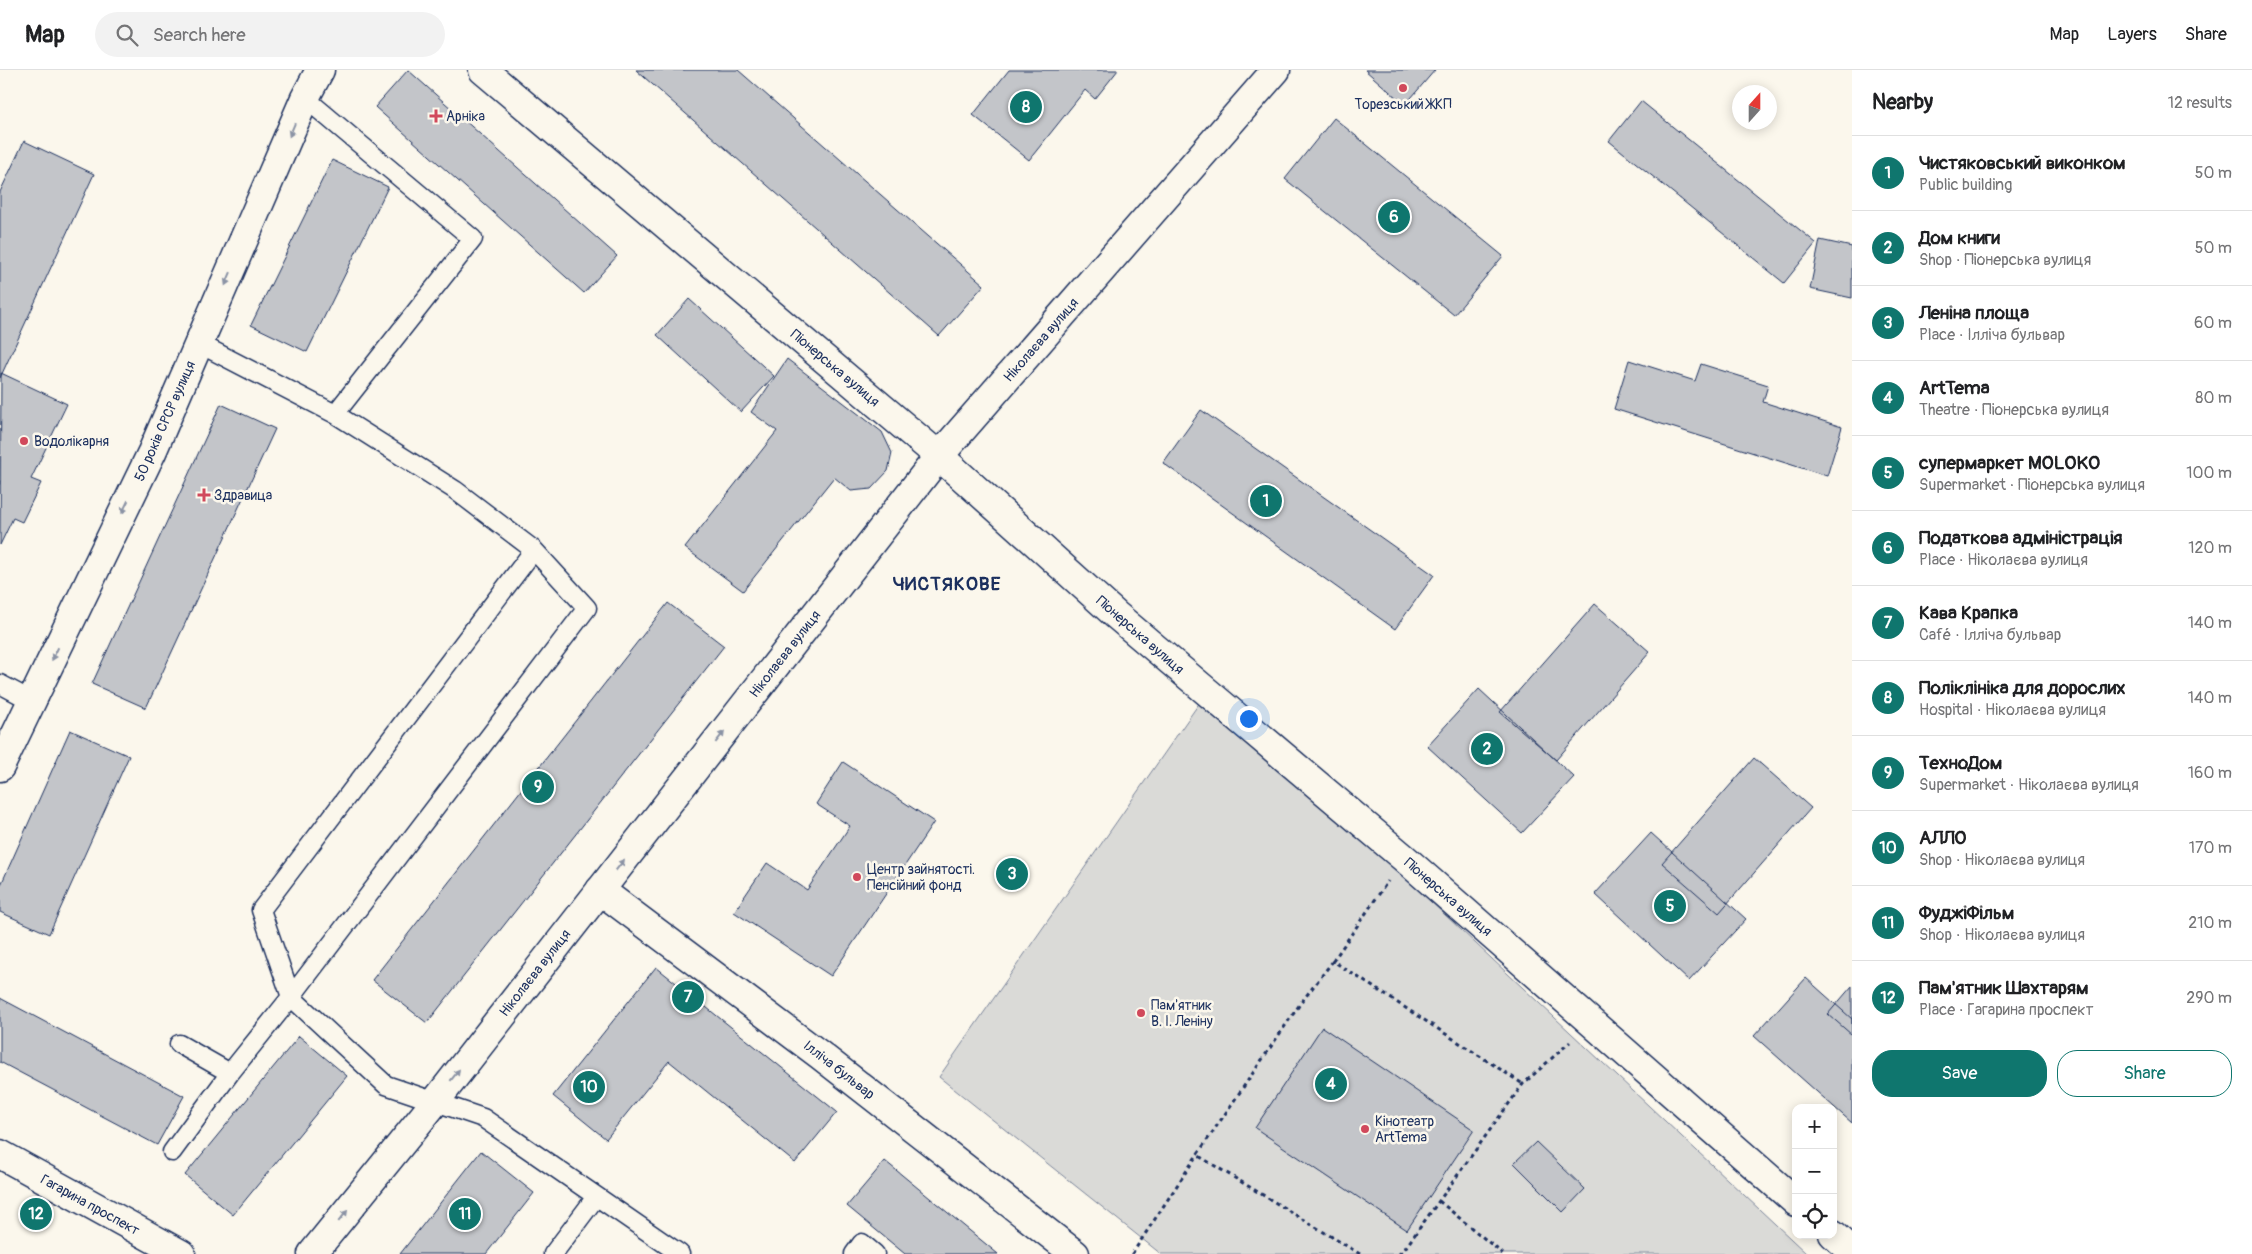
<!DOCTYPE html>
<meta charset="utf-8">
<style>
:root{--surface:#fff;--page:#f2f2f2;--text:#202124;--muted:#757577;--line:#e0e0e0;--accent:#0f766e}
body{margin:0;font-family:Pangolin,sans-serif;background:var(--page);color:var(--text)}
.controls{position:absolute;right:15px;bottom:15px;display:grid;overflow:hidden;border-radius:10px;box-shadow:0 2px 12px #0003}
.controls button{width:45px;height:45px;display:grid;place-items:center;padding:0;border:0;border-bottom:1px solid var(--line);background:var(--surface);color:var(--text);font:25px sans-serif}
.compass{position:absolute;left:1732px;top:15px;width:45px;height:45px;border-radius:50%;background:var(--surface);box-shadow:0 2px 12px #0003;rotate:21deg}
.you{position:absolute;left:1248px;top:648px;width:18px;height:18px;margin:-12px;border:4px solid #fff;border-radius:50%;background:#1a73e8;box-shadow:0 0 0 8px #1a73e833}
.badge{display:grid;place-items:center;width:32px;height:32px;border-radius:50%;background:var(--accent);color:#fff;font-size:16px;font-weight:700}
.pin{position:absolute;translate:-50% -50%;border:2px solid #fff;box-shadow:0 1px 5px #0006}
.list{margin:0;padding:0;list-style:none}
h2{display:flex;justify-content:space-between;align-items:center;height:65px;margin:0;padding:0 20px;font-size:21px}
h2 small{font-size:16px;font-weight:400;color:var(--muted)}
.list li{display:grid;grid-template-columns:32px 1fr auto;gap:15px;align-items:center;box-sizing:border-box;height:75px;padding:0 20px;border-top:1px solid var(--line)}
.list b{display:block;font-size:19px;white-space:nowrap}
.list p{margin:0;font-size:16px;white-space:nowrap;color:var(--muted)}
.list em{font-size:16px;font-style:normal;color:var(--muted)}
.actions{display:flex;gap:10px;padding:15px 20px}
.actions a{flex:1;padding:11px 0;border:1px solid var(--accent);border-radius:20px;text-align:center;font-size:18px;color:var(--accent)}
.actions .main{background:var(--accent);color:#fff}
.icon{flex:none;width:28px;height:28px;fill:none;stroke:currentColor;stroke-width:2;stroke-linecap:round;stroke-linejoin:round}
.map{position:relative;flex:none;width:1852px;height:1184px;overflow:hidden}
header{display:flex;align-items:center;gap:30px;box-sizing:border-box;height:70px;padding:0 25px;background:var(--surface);border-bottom:1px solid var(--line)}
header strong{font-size:24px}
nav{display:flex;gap:28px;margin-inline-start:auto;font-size:18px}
.search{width:350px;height:45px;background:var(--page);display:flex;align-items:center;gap:12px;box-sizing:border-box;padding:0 18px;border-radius:28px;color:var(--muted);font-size:19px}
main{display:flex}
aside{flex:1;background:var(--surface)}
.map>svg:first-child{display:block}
</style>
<header>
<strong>Map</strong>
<div class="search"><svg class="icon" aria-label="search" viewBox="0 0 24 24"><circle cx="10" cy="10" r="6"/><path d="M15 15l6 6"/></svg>Search here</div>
<nav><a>Map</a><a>Layers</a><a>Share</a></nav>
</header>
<main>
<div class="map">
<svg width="1852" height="1184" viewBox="0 0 1852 1184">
<rect width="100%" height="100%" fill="#fbf7ec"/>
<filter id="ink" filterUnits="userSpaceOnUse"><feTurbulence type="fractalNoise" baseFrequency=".02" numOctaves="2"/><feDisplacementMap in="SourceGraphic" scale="10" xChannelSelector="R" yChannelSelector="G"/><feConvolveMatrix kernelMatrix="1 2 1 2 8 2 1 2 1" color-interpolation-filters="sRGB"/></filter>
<g filter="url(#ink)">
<!-- green -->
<path fill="#dadad7" stroke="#7a849a" d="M1207,622L1807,1184H1161L939,1007Z"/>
<!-- building -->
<path fill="#c3c5c9" stroke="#1b2f5e" d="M408,0L617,186L584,223L375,37Z
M636,0H738L984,215L939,266Z
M1009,0H1118L1095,29L1085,20L1029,90L973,45Z
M1365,0H1435L1405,35Z
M1641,31L1816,173L1784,213L1609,71Z
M1334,48L1503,186L1454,245L1285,109Z
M24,71L94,104L0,308V122Z
M332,90L388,117L307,282L251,255Z
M1820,170L1852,177V228L1810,219Z
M689,229L774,306L741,342L657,265Z
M787,289L882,362L892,383L888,401L871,419L851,421L834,407L743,521L685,478L777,361L751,342Z
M1629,290L1695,311L1701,294L1768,315L1763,332L1842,357L1827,406L1614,339Z
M1,303L67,334L31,409L41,413L22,452L13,448L0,475Z
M221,334L275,359L146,638L92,614Z
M1201,340L1434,505L1395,559L1163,393Z
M668,533L724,576L427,953L372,910Z
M1595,534L1650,582L1556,690L1500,642Z
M1479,619L1574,707L1522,763L1427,676Z
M70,660L129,686L49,864L0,842V817Z
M1754,688L1811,738L1719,843L1662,793Z
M843,692L934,752L831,906L734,842L767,793L807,820L850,756L816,734Z
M1651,763L1746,849L1689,911L1595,824Z
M656,897L837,1042L795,1093L669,991L606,1069L553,1026Z
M1806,908L1852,949V1053L1754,966Z
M1852,916V965L1828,944Z
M0,928L184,1026L157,1075L0,992Z
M1322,957L1474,1060L1407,1160L1255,1058Z
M299,966L347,1006L233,1145L185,1105Z
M1536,1072L1585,1119L1563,1142L1514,1093Z
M481,1081L534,1123L486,1184H400Z
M885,1091L998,1184H905L847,1136Z"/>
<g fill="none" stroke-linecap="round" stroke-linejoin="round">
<defs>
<path id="lane" d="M305,28L473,169L335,344L455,420L534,480L587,538L291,927L261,840L534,480
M200,274L335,344
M0,614L32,631
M179,974L230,1003
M172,1082L230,1003L291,927L386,1015L483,1048L680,1184
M553,1184L596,1127
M854,1184L862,1173L875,1184"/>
<path id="street" d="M483,0L939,386L1116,545L1404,788L1796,1132
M600,820L820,985L1075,1184
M1833,1164L1852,1181"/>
<path id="secondary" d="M0,697L152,382L305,28L320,0
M312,1184L435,1032L939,386L1276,0"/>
<path id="primary" d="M0,1084L181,1184"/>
</defs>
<!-- lane casing -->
<use href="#lane" stroke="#1b2f5e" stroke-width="21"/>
<!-- street casing -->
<use href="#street" stroke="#1b2f5e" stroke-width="31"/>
<!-- secondary casing -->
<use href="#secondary" stroke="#1b2f5e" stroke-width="31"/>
<!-- primary casing -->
<use href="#primary" stroke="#1b2f5e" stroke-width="31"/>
<!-- path -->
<path stroke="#1b2f5e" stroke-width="3" stroke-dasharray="4 4" stroke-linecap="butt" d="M1333,891L1388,811
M1439,1131L1503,1184
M1132,1184L1197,1085
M1360,1184L1197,1085L1300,934L1333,891L1523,1014
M1399,1184L1403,1181L1523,1014L1570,972"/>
<!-- lane -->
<use href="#lane" stroke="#fbf7ec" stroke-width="18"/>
<!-- street -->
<use href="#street" stroke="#fbf7ec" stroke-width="28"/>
<!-- secondary -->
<use href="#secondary" stroke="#fbf7ec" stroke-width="28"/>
<!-- primary -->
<use href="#primary" stroke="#fbf7ec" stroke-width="28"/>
</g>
<!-- one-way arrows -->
<defs><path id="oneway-solid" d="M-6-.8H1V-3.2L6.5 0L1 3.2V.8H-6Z" transform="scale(1.25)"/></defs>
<g fill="#8b93a5">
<use href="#oneway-solid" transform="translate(292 60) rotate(113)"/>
<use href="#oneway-solid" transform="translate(228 209) rotate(113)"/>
<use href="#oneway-solid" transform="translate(125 437) rotate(116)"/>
<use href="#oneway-solid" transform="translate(55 584) rotate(116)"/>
<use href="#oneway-solid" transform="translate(720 667) rotate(-52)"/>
<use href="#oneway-solid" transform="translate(620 795) rotate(-52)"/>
<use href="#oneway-solid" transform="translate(455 1005) rotate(-52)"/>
<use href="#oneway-solid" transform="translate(343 1146) rotate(-51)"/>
</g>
</g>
<!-- markers -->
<g fill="#d1495b" stroke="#fbf7ec" stroke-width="2">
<circle cx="1403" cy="18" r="5"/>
<path d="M433.5 38.5h5v5h5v5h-5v5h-5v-5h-5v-5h5z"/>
<circle cx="24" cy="371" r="5"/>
<path d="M201.5 417.5h5v5h5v5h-5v5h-5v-5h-5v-5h5z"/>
<circle cx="857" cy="807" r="5"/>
<circle cx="1141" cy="943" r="5"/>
<circle cx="1365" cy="1059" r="5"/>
</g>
<g text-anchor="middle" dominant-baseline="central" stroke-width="5" stroke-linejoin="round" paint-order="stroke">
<!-- poi labels -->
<g font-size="14" fill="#1b2f5e" stroke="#fbf7ec" text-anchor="start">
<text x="1403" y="34" text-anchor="middle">Торезський ЖКП</text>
<text x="446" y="46">Арніка</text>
<text x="34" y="371">Водолікарня</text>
<text x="214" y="425">Здравица</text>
<text x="867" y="799">Центр зайнятості.<tspan x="867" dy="16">Пенсійний фонд</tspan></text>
<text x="1151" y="935">Пам'ятник<tspan x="1151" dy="16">В. І. Леніну</tspan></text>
<text x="1375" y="1051">Кінотеатр<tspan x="1375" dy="16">ArtTema</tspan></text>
</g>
<!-- street labels -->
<g font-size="14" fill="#1b2f5e" stroke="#fbf7ec">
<text transform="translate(1041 270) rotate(-49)">Ніколаєва вулиця</text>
<text transform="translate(835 298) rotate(40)">Піонерська вулиця</text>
<text transform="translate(165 351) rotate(-66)">50 років СРСР вулиця</text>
<text transform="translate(1140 565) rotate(41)">Піонерська вулиця</text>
<text transform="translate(785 584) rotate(-52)">Ніколаєва вулиця</text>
<text transform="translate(1448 827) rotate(41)">Піонерська вулиця</text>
<text transform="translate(535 903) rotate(-52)">Ніколаєва вулиця</text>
<text transform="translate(839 1000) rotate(38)">Ілліча бульвар</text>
<text transform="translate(90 1135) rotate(29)">Гагарина проспект</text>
</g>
<!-- district labels -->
<g font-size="19" font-weight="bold" letter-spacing="1" fill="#1b2f5e" stroke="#fbf7ec">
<text x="947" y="514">ЧИСТЯКОВЕ</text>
</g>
</g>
</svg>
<div class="controls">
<button>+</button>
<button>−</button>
<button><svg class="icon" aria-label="locate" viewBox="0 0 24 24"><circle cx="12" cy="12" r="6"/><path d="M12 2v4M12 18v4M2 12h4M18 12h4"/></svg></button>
</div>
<svg class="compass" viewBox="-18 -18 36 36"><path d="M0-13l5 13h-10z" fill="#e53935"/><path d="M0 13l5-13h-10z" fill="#757577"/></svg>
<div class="you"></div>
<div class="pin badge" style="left:1266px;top:431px">1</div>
<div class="pin badge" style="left:1487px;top:679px">2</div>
<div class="pin badge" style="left:1012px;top:804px">3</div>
<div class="pin badge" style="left:1331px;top:1014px">4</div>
<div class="pin badge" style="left:1670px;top:836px">5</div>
<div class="pin badge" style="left:1394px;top:147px">6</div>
<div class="pin badge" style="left:688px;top:927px">7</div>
<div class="pin badge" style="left:1026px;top:37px">8</div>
<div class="pin badge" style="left:538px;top:717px">9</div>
<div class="pin badge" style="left:589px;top:1017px">10</div>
<div class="pin badge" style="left:465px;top:1144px">11</div>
<div class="pin badge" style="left:36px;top:1144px">12</div>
</div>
<aside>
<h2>Nearby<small>12 results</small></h2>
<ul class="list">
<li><span class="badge">1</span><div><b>Чистяковський виконком</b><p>Public building</p></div><em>50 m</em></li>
<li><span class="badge">2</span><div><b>Дом книги</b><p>Shop · Піонерська вулиця</p></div><em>50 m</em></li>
<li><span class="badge">3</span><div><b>Леніна площа</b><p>Place · Ілліча бульвар</p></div><em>60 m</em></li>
<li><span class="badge">4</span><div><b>ArtTema</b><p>Theatre · Піонерська вулиця</p></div><em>80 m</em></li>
<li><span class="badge">5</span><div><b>супермаркет MOLOKO</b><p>Supermarket · Піонерська вулиця</p></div><em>100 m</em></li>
<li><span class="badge">6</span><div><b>Податкова адміністрація</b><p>Place · Ніколаєва вулиця</p></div><em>120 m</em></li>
<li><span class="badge">7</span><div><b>Кава Крапка</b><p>Café · Ілліча бульвар</p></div><em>140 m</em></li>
<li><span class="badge">8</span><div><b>Поліклініка для дорослих</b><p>Hospital · Ніколаєва вулиця</p></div><em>140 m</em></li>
<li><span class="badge">9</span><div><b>ТехноДом</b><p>Supermarket · Ніколаєва вулиця</p></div><em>160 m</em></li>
<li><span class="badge">10</span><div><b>АЛЛО</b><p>Shop · Ніколаєва вулиця</p></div><em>170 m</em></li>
<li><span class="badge">11</span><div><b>ФуджіФільм</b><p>Shop · Ніколаєва вулиця</p></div><em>210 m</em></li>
<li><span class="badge">12</span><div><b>Пам'ятник Шахтарям</b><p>Place · Гагарина проспект</p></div><em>290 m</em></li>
</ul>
<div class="actions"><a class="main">Save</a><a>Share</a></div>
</aside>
</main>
